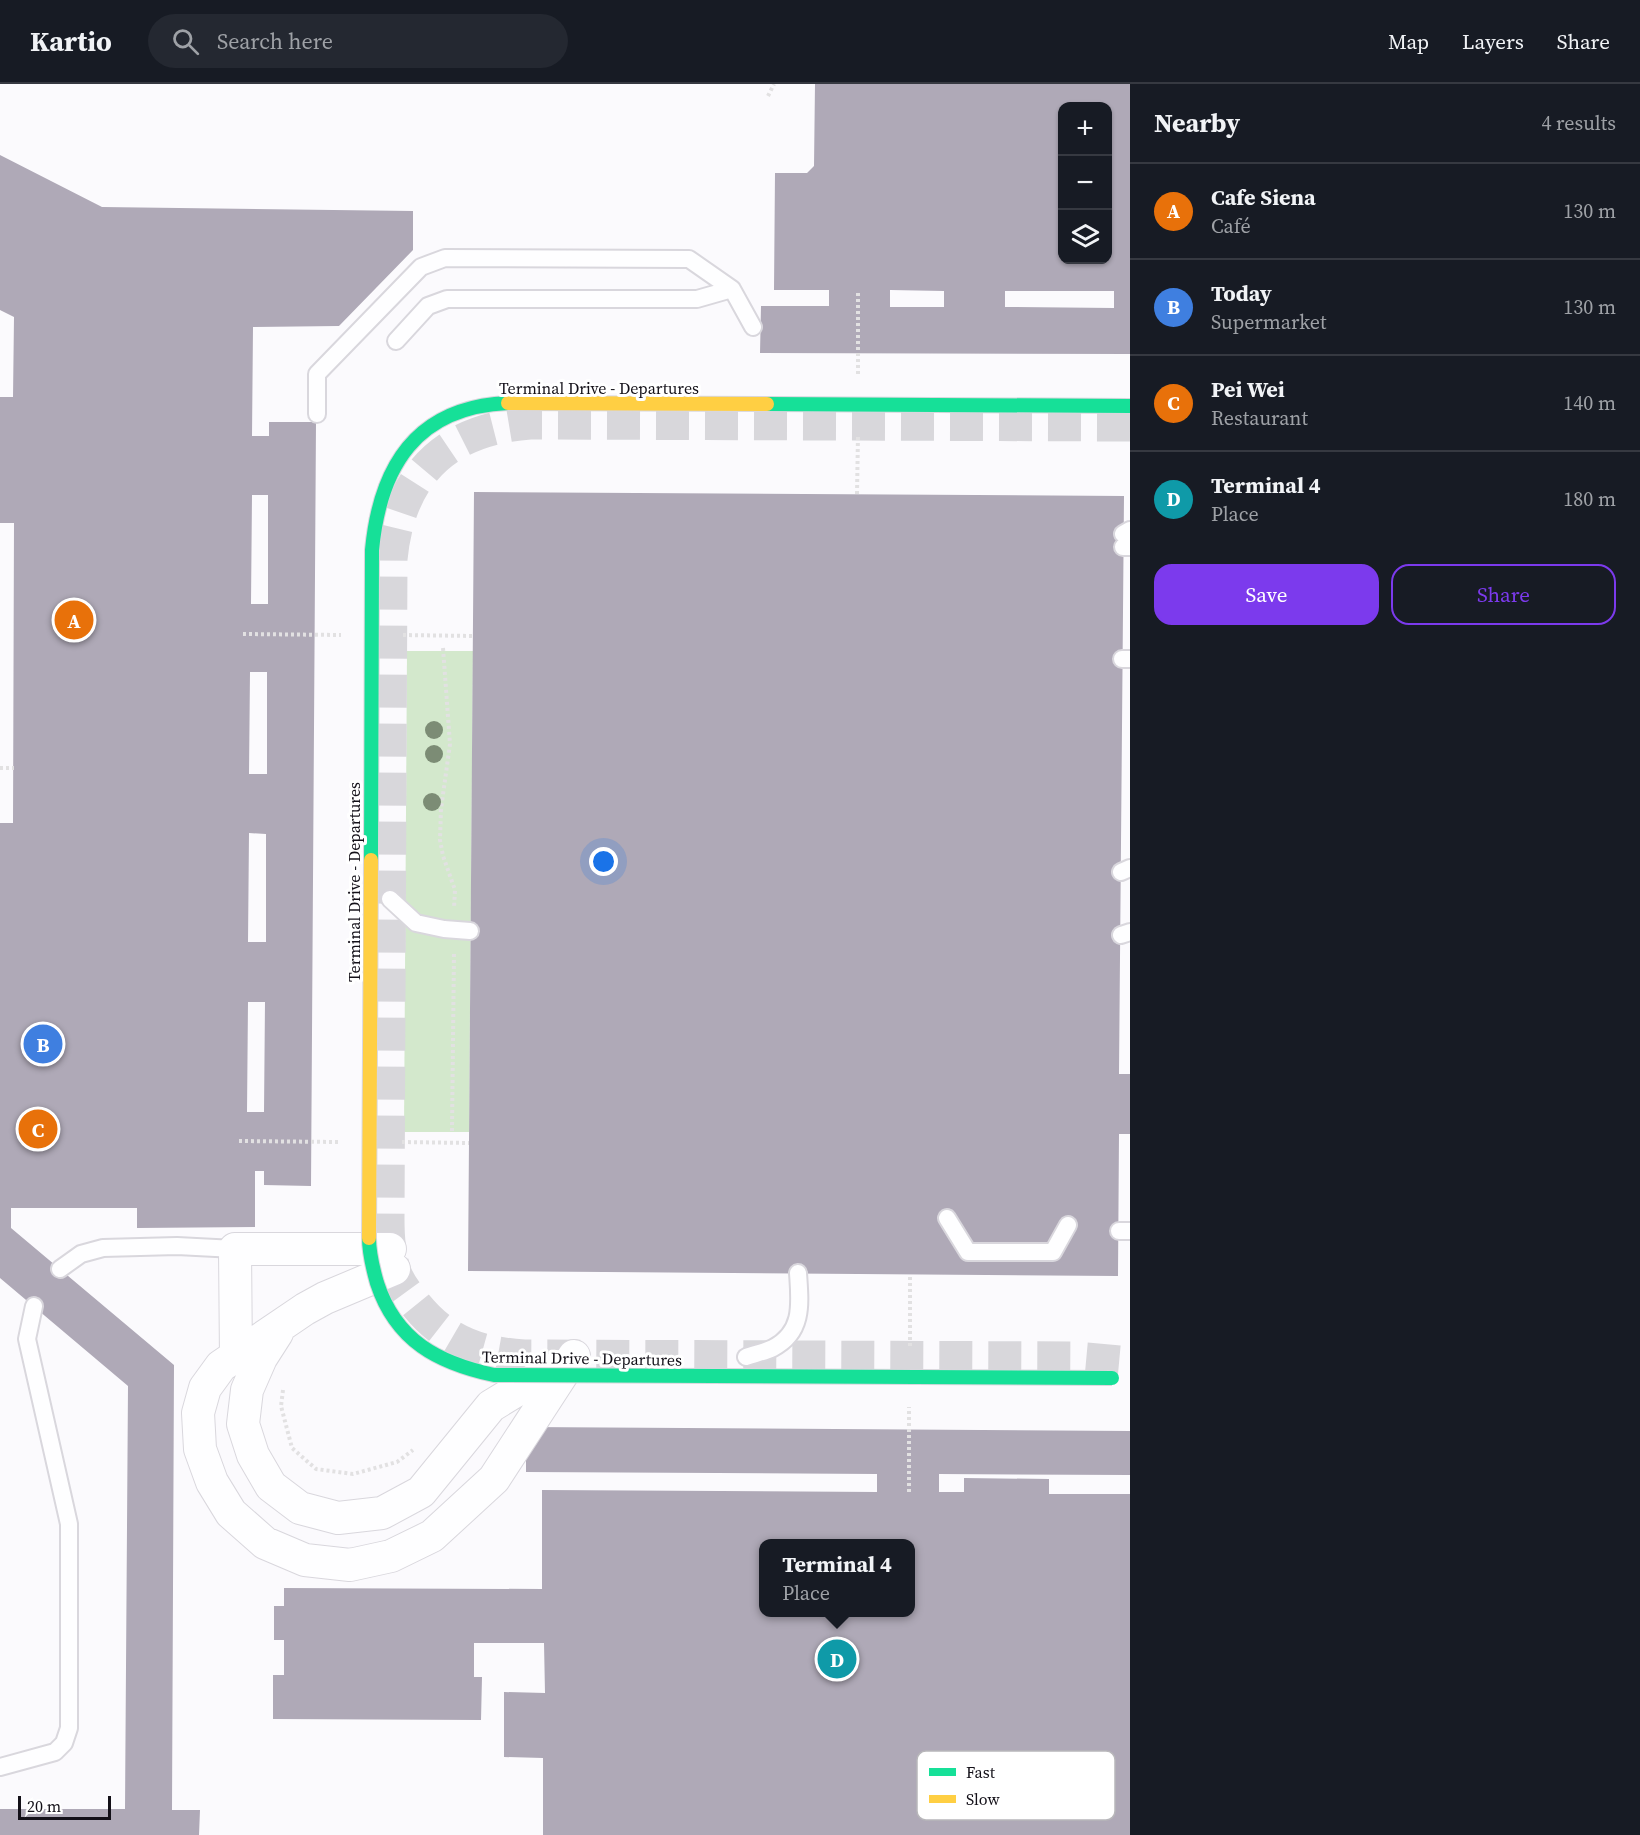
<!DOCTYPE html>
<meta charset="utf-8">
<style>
:root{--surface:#171b24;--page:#242831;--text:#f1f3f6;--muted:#9ea1a6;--line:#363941;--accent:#7c3aed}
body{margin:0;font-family:"Source Serif 4",serif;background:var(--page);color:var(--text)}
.controls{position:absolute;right:18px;top:18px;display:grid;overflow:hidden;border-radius:12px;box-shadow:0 2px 4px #0004}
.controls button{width:54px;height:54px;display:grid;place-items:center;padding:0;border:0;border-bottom:2px solid var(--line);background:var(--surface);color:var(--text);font:30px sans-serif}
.scale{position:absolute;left:18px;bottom:15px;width:93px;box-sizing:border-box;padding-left:6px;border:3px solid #131018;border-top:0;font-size:16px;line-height:21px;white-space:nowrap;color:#131018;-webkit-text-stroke:4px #fff;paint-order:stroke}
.you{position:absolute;left:604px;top:778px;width:21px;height:21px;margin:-15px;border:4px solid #fff;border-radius:50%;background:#1a73e8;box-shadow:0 0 0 9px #1a73e833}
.badge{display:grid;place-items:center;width:39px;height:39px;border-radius:50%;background:var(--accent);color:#fff;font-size:20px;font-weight:700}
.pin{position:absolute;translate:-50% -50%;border:3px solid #fff;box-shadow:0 2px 6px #0006}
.popup{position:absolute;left:759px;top:1455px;width:156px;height:78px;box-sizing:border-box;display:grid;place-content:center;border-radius:12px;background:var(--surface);filter:drop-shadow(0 2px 4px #0005);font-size:20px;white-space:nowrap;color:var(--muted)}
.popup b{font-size:22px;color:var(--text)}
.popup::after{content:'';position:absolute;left:50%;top:100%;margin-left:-12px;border:12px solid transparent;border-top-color:var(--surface)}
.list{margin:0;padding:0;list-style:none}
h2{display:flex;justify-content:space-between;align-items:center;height:78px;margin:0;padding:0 24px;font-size:26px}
h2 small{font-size:20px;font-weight:400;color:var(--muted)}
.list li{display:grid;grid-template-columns:39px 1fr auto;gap:18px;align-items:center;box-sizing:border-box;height:96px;padding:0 24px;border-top:2px solid var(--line)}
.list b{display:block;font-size:22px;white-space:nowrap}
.list p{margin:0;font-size:20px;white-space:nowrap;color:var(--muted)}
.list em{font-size:20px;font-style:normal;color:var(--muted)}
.actions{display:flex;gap:12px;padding:18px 24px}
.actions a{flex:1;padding:14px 0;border:2px solid var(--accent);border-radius:18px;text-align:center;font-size:21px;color:var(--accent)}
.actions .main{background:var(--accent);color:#fff}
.icon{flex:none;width:33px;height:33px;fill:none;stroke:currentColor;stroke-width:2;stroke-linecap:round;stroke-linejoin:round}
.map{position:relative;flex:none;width:1130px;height:1751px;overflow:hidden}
header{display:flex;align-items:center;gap:36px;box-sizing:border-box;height:84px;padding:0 30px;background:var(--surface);border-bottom:2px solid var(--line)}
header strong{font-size:28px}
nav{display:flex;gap:33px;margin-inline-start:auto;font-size:21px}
.search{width:420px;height:54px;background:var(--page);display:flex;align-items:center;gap:15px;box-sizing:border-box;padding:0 21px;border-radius:33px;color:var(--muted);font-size:22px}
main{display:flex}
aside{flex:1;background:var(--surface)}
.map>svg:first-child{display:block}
</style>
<header>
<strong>Kartio</strong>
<div class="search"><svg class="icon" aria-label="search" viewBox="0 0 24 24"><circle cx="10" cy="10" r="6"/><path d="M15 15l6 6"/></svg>Search here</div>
<nav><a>Map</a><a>Layers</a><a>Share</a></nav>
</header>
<main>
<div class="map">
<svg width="1130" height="1751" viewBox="0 0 1130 1751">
<rect width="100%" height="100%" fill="#fbfafd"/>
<!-- green -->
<path fill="#d3e8cc" d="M407,567H473L469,1048H404Z"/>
<!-- building -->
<path fill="#afa9b7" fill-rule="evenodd" d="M815,0H1130V270L760,269L761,222H829V206H774L775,89H807L814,82ZM1062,22H1108V176H1062ZM890,206L944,207V223H890ZM1005,207H1114V224L1005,223Z
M0,71L102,123L413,127V166L339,242L253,243L252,352H269V338H316L311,1102L264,1101V1087H255V1143L137,1144V1124H11V1144L174,1281L172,1726H200L199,1751H0V1725H125L128,1302L0,1194V739H13L14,439H0V313H13L14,233L0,226ZM252,411H268V520H251ZM250,588H267V690H249ZM249,749L266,750V858H248ZM248,918H265L264,1028H247Z
M474,408L1124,412L1119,990H1130V1050H1119L1118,1192L468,1187Z
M526,1343L1130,1347V1391L939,1390V1408H964V1394L1049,1395V1410H1130V1751H543V1674L504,1673V1608L545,1609L544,1559H474V1593H482L481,1636L273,1635V1591H284V1556H274V1522H284V1504L542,1505V1406L877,1408V1390L526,1388ZM764,1460H910V1528H764Z"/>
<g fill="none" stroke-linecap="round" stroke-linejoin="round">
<!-- secondary-tunnel -->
<path stroke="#d8d7db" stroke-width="33" stroke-dasharray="33 16" stroke-linecap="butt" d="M1130,341L530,339C446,345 399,391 391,475L388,1135C388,1151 389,1169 394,1185C397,1196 405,1207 413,1217C442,1255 476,1269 524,1272L1076,1274L1130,1279"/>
<defs>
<path id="lane" d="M396,257L428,222L447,215H697L732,205
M317,330V290L421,183L445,174L689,175L732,205L753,243
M1123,450L1130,446
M1123,463H1130
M1122,575H1130
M1121,788L1130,784
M390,815L416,839L444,845L470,847
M1121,851L1130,848
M947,1134L968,1168H1053L1068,1141
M1119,1147H1130
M60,1185L81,1170L103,1164L177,1162L235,1165
M746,1273C754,1270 765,1268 773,1264C804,1248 800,1219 798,1189
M0,1683L55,1668L64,1659L69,1644V1440L27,1255L34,1222"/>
<path id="street" d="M394,1185L325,1214L305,1225L221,1282L205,1304L198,1329L200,1365L212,1398L231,1429L265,1459L305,1476L350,1481L391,1472L432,1452L494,1395L574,1272
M277,1249L261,1274L247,1306L243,1340L253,1371L271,1402L300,1424L338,1434L382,1429L421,1408L491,1322L550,1286
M236,1274L235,1165H390"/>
</defs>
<!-- lane casing -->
<use href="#lane" stroke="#d9d7dd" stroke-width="20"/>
<!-- street casing -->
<use href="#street" stroke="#d9d7dd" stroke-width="34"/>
<!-- path -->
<path stroke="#e2e1e2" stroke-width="4" stroke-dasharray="3 3" stroke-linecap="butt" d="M768,12L774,0
M443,564L450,660L441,725L440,756L443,772L455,806L454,824
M0,684H14
M452,1047L454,867
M283,1306L281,1322L292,1364L316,1385L353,1390L397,1378L413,1366"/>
<!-- lane -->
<use href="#lane" stroke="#fefeff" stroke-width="16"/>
<!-- street -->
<use href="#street" stroke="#fefeff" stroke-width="32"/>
<defs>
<path id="fast-bridge" d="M767,320L1130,322
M371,776L372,466C380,382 416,323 508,319
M369,1154C369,1169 373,1185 377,1199C396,1257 438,1279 494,1291L1112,1294"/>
<path id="slow-bridge" d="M508,319L767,320
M369,1154L371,776"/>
</defs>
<!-- fast-bridge casing -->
<use href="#fast-bridge" stroke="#d9d7dd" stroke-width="16" stroke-linecap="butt"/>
<!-- slow-bridge casing -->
<use href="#slow-bridge" stroke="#d9d7dd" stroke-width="16" stroke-linecap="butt"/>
<!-- path-bridge -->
<path stroke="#e2e1e2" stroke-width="4" stroke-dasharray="3 3" stroke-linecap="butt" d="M858,290V206
M857,410L858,351
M243,550L341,551
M403,551L473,552
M239,1057L338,1058
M402,1058L469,1059
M910,1262V1191
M909,1408V1323"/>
<!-- fast-bridge -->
<use href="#fast-bridge" stroke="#16e098" stroke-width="14"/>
<!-- slow-bridge -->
<use href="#slow-bridge" stroke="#ffcf43" stroke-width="14"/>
</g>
<!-- trees -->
<g fill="#7c8c75">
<circle cx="434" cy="646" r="9"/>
<circle cx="434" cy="670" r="9"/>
<circle cx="432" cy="718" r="9"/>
</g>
<g text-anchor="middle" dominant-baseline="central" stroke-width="6" stroke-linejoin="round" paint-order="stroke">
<!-- street labels -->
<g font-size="16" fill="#131018" stroke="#fff">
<text x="599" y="304">Terminal Drive - Departures</text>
<text transform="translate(354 798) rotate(-90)">Terminal Drive - Departures</text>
<text transform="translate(582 1274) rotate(1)">Terminal Drive - Departures</text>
</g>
</g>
<!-- legend -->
<rect x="917" y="1667" width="198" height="69" rx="9" fill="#fff" stroke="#b8b7ba" stroke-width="1.5"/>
<rect x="929" y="1684" width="27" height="8" fill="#16e098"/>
<rect x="929" y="1711" width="27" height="8" fill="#ffcf43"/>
<g font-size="16" fill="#131018">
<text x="966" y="1694">Fast</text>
<text x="966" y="1721">Slow</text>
</g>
</svg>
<div class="controls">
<button>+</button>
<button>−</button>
<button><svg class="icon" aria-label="layers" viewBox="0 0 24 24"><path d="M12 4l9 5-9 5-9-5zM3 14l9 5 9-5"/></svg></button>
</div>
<div class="scale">20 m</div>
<div class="you"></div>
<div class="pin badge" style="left:74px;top:536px;background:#e8710a">A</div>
<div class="pin badge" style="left:43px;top:960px;background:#3f7fe0">B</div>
<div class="pin badge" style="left:38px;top:1045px;background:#e8710a">C</div>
<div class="pin badge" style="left:837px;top:1575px;background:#0f9aa8">D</div>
<div class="popup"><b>Terminal 4</b>Place</div>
</div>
<aside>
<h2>Nearby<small>4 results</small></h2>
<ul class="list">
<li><span class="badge" style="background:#e8710a">A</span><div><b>Cafe Siena</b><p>Café</p></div><em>130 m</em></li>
<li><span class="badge" style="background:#3f7fe0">B</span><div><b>Today</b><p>Supermarket</p></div><em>130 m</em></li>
<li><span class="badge" style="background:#e8710a">C</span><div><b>Pei Wei</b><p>Restaurant</p></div><em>140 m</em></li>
<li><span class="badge" style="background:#0f9aa8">D</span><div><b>Terminal 4</b><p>Place</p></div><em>180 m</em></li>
</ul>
<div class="actions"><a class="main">Save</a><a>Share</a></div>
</aside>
</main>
